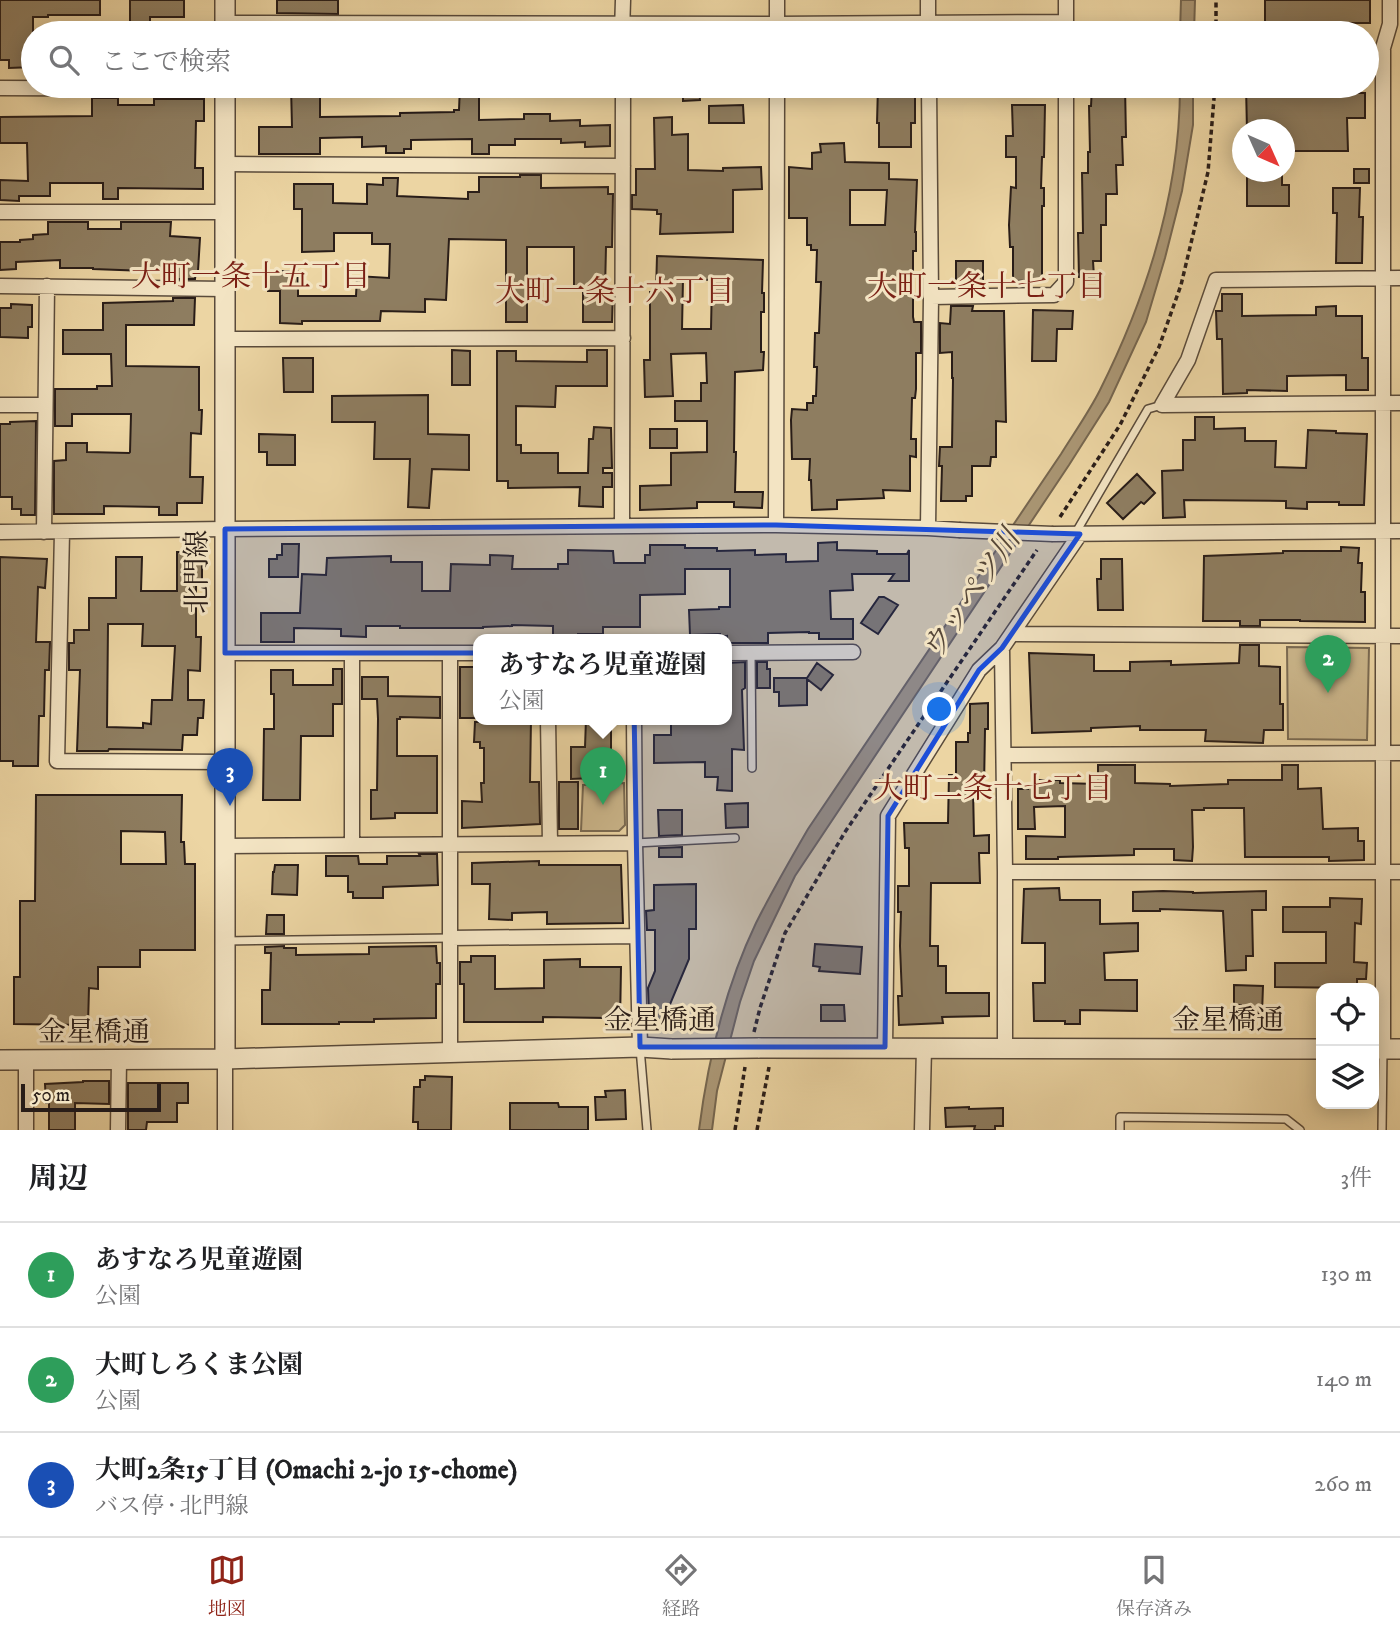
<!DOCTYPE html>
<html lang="ja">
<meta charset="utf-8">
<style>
:root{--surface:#fff;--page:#f6f6f6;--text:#202124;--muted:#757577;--line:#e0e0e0;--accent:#8f2418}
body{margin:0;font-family:"IM FELL DW Pica","Noto Serif JP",serif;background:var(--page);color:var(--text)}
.controls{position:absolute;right:21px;bottom:21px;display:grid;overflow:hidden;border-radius:14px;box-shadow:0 4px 18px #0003}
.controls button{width:63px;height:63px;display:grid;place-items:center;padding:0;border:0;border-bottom:2px solid var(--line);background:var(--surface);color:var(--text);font:35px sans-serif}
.compass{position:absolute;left:1232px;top:119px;width:63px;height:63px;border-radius:50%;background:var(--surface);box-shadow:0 4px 18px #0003;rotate:135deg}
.scale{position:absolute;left:21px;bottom:18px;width:140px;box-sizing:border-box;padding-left:7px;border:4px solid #291d18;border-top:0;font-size:19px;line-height:24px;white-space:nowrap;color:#291d18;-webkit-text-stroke:5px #f3e4c3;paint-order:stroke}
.you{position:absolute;left:940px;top:710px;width:24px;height:24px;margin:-18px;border:5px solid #fff;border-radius:50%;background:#1a73e8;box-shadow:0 0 0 10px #1a73e833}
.badge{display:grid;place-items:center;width:46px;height:46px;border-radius:50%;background:var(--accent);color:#fff;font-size:23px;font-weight:700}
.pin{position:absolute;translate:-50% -58px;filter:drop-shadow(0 2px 4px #0008)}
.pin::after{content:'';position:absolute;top:37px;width:24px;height:21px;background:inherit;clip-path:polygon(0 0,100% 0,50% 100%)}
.popup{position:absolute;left:473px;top:634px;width:259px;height:91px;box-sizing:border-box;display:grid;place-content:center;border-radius:14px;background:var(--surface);filter:drop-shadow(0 2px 5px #0005);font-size:23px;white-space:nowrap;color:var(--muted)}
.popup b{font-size:26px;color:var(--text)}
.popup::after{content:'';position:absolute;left:50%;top:100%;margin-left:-14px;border:14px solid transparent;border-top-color:var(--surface)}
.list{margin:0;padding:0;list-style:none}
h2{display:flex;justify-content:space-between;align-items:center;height:91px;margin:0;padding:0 28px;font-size:30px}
h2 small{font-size:23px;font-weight:400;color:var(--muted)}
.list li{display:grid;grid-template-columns:46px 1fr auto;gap:21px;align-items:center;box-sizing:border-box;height:105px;padding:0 28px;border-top:2px solid var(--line)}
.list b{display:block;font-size:26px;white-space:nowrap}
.list p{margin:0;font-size:23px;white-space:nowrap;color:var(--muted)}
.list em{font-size:23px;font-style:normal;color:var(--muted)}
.icon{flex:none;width:38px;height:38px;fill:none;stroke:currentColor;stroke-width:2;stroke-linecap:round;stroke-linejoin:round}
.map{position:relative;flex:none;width:1400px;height:1130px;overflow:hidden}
.search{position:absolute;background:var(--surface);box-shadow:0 4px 18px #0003;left:21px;right:21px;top:21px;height:77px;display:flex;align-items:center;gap:18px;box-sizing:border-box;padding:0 24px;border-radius:38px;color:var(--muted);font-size:26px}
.sheet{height:406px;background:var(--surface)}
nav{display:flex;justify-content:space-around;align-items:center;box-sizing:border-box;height:98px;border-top:2px solid var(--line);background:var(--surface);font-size:19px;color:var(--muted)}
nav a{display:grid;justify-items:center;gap:4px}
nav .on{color:var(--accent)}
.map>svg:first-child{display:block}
</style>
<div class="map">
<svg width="1400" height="1130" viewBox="0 0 1400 1130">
<rect width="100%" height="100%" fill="#ecd5a3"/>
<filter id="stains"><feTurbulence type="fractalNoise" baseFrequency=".00286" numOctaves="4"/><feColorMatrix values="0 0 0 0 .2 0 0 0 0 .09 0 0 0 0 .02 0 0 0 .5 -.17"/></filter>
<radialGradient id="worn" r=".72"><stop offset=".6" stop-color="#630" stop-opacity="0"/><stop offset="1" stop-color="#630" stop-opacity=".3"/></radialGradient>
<!-- green -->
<path fill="#cbb68b" stroke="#7a6a52" stroke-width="2" d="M1287,647L1369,648L1367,740L1288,739Z
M624,783L625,825L619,831H581L583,785Z"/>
<!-- water -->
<path fill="#aa9674" stroke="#76664f" stroke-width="2" d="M1181,0H1195L1194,33H1180Z
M1180,86H1193V125L1182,191L1165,258L1146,322L1109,402L1069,465L795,876L754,961L740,1002L717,1091L712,1130H699C708,1059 725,988 756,923C772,891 790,860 808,829L1061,454C1074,433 1089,412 1100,390C1147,296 1180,191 1180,86Z"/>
<!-- building -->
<path fill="#8e7d60" stroke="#291d18" stroke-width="2" fill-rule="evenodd" d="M0,0H100V15H48V17H33V67L9,68V60H0Z
M130,0H184V17H150V33H130Z
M277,0H338V14L277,13Z
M1265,0H1370V23H1265Z
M291,86H320V117L400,116V113L454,112V110H459L460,86H479V120L524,119V114H550V121L580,120V126L610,125V146L585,147V142L561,143V139H515V145H489V154H472V139L411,140V149H404V153H386V146L362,147V137L320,138V154H259V127H292Z
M683,86H699L700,100L683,101Z
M878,86H913V94H915V123H911V147H879V123H877Z
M1092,86H1125L1126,137H1122L1123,165H1116L1117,194H1106V225H1101V261H1093L1094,277H1079L1078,233H1083L1082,173H1088V152H1090L1089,106H1091Z
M1246,86H1283V97H1316V86H1348V93H1365V118H1347L1348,151H1284V130H1247Z
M92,98H118V105H154V99H204V121H196L195,168H203V189L118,188V199H103V183H50V196H19V201L0,200V180L28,181L27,143H0V117L92,116Z
M743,105L744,123H709V106Z
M1012,105H1045L1044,157H1042L1041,188H1044V206H1042V280L1013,281V247H1010L1009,225L1011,187L1016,188V157H1006V136H1013Z
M672,117V135L688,134V170L723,171V168L761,167L762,189L733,190V232L660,234L661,214H657V210L632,209V195H636V169H655L654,118Z
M844,143L845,162L889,163V179L917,180L915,232H916V251H913V317L914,322H921V353H916V389L915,398H912L911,439H916V457L910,456V491L883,490L884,498L837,500V509L812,510L811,480H809L810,459H792L791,420L792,409L807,410V403H813V396H816L817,367H814L815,333H819L821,282H816L817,250H811V245H807V218H789V167L812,169V153L821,152L820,144ZM850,190H887L885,225H850Z
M1354,169H1369V183H1354Z
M1247,172H1282V185H1289V206H1247Z
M520,175H541V188L608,187V194H613L612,247H606L605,290H613L612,322H583V286H574V247H527V322H506V240L449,239L446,300L425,299V312L381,311L380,321H302V324L280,323V291H268V271H298V296H356L357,276L389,278L390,244H372V233H334V251L302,252V209H294V184H333V203L367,204V184L383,185V178H398L397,196L468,199V192H479V177H520Z
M1333,188H1360L1359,217H1363L1362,263H1336L1337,213H1333Z
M48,222H88V229H121V222H171L170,236L200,238L198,271H196L195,279H174V272L93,269V268H60V260L16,262V269L0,270V242H20V240L33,239V235L48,234Z
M657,256L763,260L762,293H764V312H761V352H764L763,370L735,372L734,452H736L735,492H763L762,508L734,507V502H697V508L640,510V486L671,485V453L707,452V421H675V401H701V383H707L706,353L671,354L673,396L645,397L644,360H650V292H656ZM683,279L712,280L711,329H682Z
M956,261H983V283H973V287H956Z
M1222,294H1242V316L1316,315V307L1336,306V316H1362V358H1368V390H1346V375L1287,376V391L1247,390V393L1223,394L1222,339H1217L1216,311H1222Z
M173,298H195L194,325H126V366L199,367V410H202L201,434L191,433L190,477H203L202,503H177V515H159V507L104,506V514H54V461L66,460V443H87V452L129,453L130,452L131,414H72V426H55V389H97V386H112L111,354H63V330H103V303L173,301Z
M11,304L32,305V327H28V338L0,337V308H11Z
M951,306H973L972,311H1004L1006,422L996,421V457H991L990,466H972V496H966V501H941L942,466H939L940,447H952L953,378H952V352L940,353V323L950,324Z
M1033,310L1073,311L1072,329H1057L1056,361H1032Z
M452,350L470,351V385H452Z
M587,350H607V386H556L555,407L516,406V445H521V453H558V473H588L589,439H593L594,427L611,428L612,468H603V473H612V487H603V507L579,506L580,487L508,488V481H497V351H516V361L587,362Z
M283,358H313V392H284Z
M428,395V434L469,435V470L432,469L429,508L408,507L410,459H374L375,422H332V396Z
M1195,417H1214V429L1245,428V441H1276L1275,467L1306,468L1308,430L1336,431V433L1367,434L1364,505H1339V502H1307V509L1286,508V501L1184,500L1185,517L1163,518L1162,471L1183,470V440H1195Z
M36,421L35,515H21V509H12V497H0V424H10V422Z
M650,429H677V448H650Z
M259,434L295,435V465H267V452H259Z
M1137,474L1155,493L1144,504L1141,502L1123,519L1107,503Z
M837,542V550L877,551V554H907L909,550V581H889L894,574H852L853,590L830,591L831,619H853V639H819V633H809V632L768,633V643H727V636L720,637V634L690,635L689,610L719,609V607H730V569H685V594L640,595V627H603V634H578V637L553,636V626L512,625V626L483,627V628H400V626H366V637L341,636V629L294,628V642H261V613H300L302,574L326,575L327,558L391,556V562H422V591H450L451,564L490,565V555L513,556L512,569H558V564H568V550L613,551L614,563H645V555H650V545H685V548H717V551L755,550V555L786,554V562L818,561V543Z
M282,544H299L298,577H269V559H277V555H282Z
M1341,547L1359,548L1358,563H1362L1361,592H1365V622L1300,621V620H1260V626H1240V621H1203L1204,556L1283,553V551H1341Z
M177,552H202V583H196V637H201L200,671L188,670V700H204L203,718H198L197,735H183L182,750L109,749L108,751H77L80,670H69V643H74V630H89V598H116V557H142L141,591H177ZM108,624H143L142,646H175L172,700H152L151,724L143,723V728L107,727Z
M0,557L47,559L45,588L38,587L36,642H50L49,670H45L44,716H39L38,766H13V761H0Z
M1101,559H1122L1123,610H1098L1097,579H1101Z
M879,597H884L898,605L878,634L861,623Z
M1240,645H1259V666L1280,667V704H1283V730H1264L1263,743L1205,741L1206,730H1140V726L1091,728V731L1032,733L1029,653L1094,655V671H1130V662L1171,661V665L1239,663Z
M745,662V688L742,690L744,750L732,749V791L717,790L718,777H705V762L654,763V735H671V719H727V663Z
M757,662H767V669H770V688H757Z
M817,663L833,675L821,690L807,679V705L779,706V692H774V678H807Z
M460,667H478L479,718H460Z
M333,669H342V704H333V736H301L300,800H263L264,729H274V694H271V670H293V685H333Z
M362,677H388V696L440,697V718L400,717V719H397V756H437V813H395V818L371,819V790H377L378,719L377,699H362Z
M988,703V729H985L984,788H973L974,836L989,835V853H979L980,883H931L930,946H938V966H946V993H989V1016L942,1017L943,1023L899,1025L898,996H902L900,946L901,912H898V886H909V848H905L904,823H948L949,775H956V742H968V733H970V704Z
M512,719H531L530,782H539L540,824L462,828V801L482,802L481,783H484V748H480V742H474L475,722H512Z
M586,719H611V760H614L615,777L571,779V747H585Z
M1098,765H1135V783L1170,784V786L1228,784V780H1282V765H1298V789L1321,788L1323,829L1358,828V841H1364V860L1329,861V857H1245L1244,808H1204V810H1192L1193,847L1192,861L1174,860V849H1134V855L1058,857V859H1026V836L1065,837V806L1034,807L1035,829H1018V789H1028V785H1035V780H1060V783L1098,784Z
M559,782H578V829H559Z
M36,795H182L181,842H184L185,864H195V950H140V967H98V989L89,988L88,1025L14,1024V977H20V901H35ZM121,831L165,832L166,864H121Z
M748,803V827L726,828L725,804Z
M658,810H682V835L659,836Z
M682,847V857H659V848Z
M419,854H437L438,885L383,887V898H353V892H348V876H326V856H358L359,864H387V856H420Z
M539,861V865H621L623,923L547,924V912L512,913V920L489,919L490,884H472V863Z
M275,865H298L297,895L272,894L273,872H274Z
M696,884V929H689V959L663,1021L649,1016L648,988L655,971V930H647L646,911L654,910V885Z
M1059,888L1060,900H1100V924L1138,923V951L1104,953L1105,980H1137V1011L1080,1010V1024H1065V1021H1034L1033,983H1045V943H1022L1024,889Z
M1163,891L1193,892V893L1266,891V910H1252L1253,956H1246V970L1226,971L1223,911L1160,909V911H1133V892Z
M1330,898L1362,899L1361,924L1355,923L1354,962L1367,963L1366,979H1357V988L1275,987V963H1326V932H1283V907H1330Z
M267,915H284V934H266Z
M815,944L862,947L860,974L819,971L820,967L813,966Z
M284,946V948H296V955L369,954V947L436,946L437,963H440V984H436V1018L374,1019V1022H339V1024H262V990H270L271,953H265V947Z
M471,956H495V989L544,988V960L580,959V967H621L620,1024H606V1018L543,1017V1022H464V984H460V962H471Z
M1234,985L1263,986L1262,1014L1241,1013V1005H1234Z
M821,1005H844L845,1021H821Z
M425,1076L452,1077L451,1130H418V1122H413L414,1087H420V1080H425Z
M83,1081H109V1104L75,1103V1130H49V1103H46L45,1084L83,1082Z
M128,1083H188V1103H177V1122H147L146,1130H128Z
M625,1090L626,1119L596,1120L595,1097H606L605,1091Z
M510,1103H558L559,1107H588V1130H510Z
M969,1107V1109L1003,1108V1126H995V1130H974L975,1126L946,1127L945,1108Z"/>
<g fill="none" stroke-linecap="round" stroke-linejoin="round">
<defs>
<path id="service" d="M1075,534L1148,409L1162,405
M751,653L752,768
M635,843L735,838
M225,941L451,938
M640,1048L647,1130
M1120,1130V1117L1286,1119L1300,1130
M1382,1130L1383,1049"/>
<path id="minor" d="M777,0V33
M928,0V33
M225,23L777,24L1066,22
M622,32L623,0
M1066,33V0
M0,88L225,89
M225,164L623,166
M0,212H225
M0,286L225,289
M931,297L1054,295L1066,282V86
M224,339L623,338
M0,405H45
M1162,405L1188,360L1216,280L1400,278
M1162,405L1400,403
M776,525L777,86
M622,526L623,86
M928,528L931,297L929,86
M0,532L225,529L776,525L928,528L959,530
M44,532L47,286
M62,532L57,761L225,762
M1053,534L1400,531
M1012,634L1400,636
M1002,648L1005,872V1047
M225,653H479
M352,653V845
M450,653V1053
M727,653L853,652
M548,719L550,843
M634,719L635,843L640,1047
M1004,755L1400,753
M224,846L635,843
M1005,872H1400
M451,938L637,936
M885,1047L888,816L979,670L1002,648L1080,534
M1383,1049V48L1390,24V0
M26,1060V1130
M118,1130L119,1060
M225,1130V1059
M922,1130L924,1048"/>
<path id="tertiary" d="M225,33V0
M758,1048L1321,1049
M1374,1049H1400
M225,1059V86
M0,1060L225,1059L640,1047L672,1049"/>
</defs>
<!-- service casing -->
<use href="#service" stroke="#5a4b3b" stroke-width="10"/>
<!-- minor casing -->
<use href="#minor" stroke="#5a4b3b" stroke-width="17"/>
<!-- tertiary casing -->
<use href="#tertiary" stroke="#5a4b3b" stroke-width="22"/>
<!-- path -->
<path stroke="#291d18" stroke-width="3.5" stroke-dasharray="5 3.5" stroke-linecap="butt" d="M1216,33V0
M1060,517L1120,425L1159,347L1181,285L1208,172L1215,86
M754,1032L760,1008L785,933L845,832L1037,550
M735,1130L745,1067
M757,1130L769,1067"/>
<!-- service -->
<use href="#service" stroke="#f3e4c3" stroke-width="7"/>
<!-- minor -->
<use href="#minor" stroke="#f3e4c3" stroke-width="14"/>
<!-- tertiary -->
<use href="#tertiary" stroke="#f3e4c3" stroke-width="19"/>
<defs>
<path id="minor-bridge" d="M959,530L1053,534"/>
<path id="tertiary-bridge" d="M672,1049L758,1048"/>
</defs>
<!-- minor-bridge casing -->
<use href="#minor-bridge" stroke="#5a4b3b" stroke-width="17" stroke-linecap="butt"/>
<!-- tertiary-bridge casing -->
<use href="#tertiary-bridge" stroke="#5a4b3b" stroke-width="22" stroke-linecap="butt"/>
<!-- minor-bridge -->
<use href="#minor-bridge" stroke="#f3e4c3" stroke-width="14"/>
<!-- tertiary-bridge -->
<use href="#tertiary-bridge" stroke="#f3e4c3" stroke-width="19"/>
</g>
<!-- marked area -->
<path fill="#1d4ed8" fill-opacity="0.2" stroke="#1d4ed8" stroke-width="5" stroke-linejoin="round" d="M776,525L1080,534L1002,648L979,670L888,816L885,1047H640L633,653H225V529Z"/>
<g text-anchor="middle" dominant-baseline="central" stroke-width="6" stroke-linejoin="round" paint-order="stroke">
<!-- street labels -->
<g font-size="28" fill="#291d18" stroke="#f3e4c3">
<text transform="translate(197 572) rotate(-90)">北門線</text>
<text x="660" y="1020">金星橋通</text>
<text x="1228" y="1020">金星橋通</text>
<text x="94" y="1032">金星橋通</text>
</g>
<!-- neighbourhood labels -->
<g font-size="30" fill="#7a1f14" stroke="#f3e4c3">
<text x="251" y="277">大町一条十五丁目</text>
<text x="987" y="287">大町一条十七丁目</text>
<text x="615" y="292">大町一条十六丁目</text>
<text x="993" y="789">大町二条十七丁目</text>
</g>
<!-- water labels -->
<g font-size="30" font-style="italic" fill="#564738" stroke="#f3e4c3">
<text transform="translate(972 595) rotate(-56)">ウッペツ川</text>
</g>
</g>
<rect width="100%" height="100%" filter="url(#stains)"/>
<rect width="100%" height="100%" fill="url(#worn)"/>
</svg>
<div class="controls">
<button><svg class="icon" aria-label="locate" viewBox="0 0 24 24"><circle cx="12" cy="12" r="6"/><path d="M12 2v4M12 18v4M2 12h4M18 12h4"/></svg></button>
<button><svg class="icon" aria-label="layers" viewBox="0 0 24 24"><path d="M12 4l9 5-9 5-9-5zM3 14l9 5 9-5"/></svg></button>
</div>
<svg class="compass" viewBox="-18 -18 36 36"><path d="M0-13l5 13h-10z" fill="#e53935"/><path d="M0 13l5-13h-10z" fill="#757577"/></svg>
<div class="scale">50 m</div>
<div class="you"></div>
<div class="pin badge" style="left:603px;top:805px;background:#2e9e5b">1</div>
<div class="popup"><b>あすなろ児童遊園</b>公園</div>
<div class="pin badge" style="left:1328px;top:693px;background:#2e9e5b">2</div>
<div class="pin badge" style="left:230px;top:806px;background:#1a4fb4">3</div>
<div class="search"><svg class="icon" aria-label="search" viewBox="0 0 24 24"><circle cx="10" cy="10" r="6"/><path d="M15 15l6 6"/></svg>ここで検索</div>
</div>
<section class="sheet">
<h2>周辺<small>3件</small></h2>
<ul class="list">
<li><span class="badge" style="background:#2e9e5b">1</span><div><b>あすなろ児童遊園</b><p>公園</p></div><em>130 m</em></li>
<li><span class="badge" style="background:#2e9e5b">2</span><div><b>大町しろくま公園</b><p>公園</p></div><em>140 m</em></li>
<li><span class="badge" style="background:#1a4fb4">3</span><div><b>大町2条15丁目 (Omachi 2-jo 15-chome)</b><p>バス停 · 北門線</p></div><em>260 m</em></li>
</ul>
</section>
<nav>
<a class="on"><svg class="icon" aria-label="map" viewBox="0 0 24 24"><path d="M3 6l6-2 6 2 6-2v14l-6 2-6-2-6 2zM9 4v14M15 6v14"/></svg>地図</a>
<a><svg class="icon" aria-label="directions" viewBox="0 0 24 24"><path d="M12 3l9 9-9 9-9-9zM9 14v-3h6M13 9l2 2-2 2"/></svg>経路</a>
<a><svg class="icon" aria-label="saved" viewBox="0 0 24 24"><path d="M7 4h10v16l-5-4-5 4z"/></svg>保存済み</a>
</nav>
